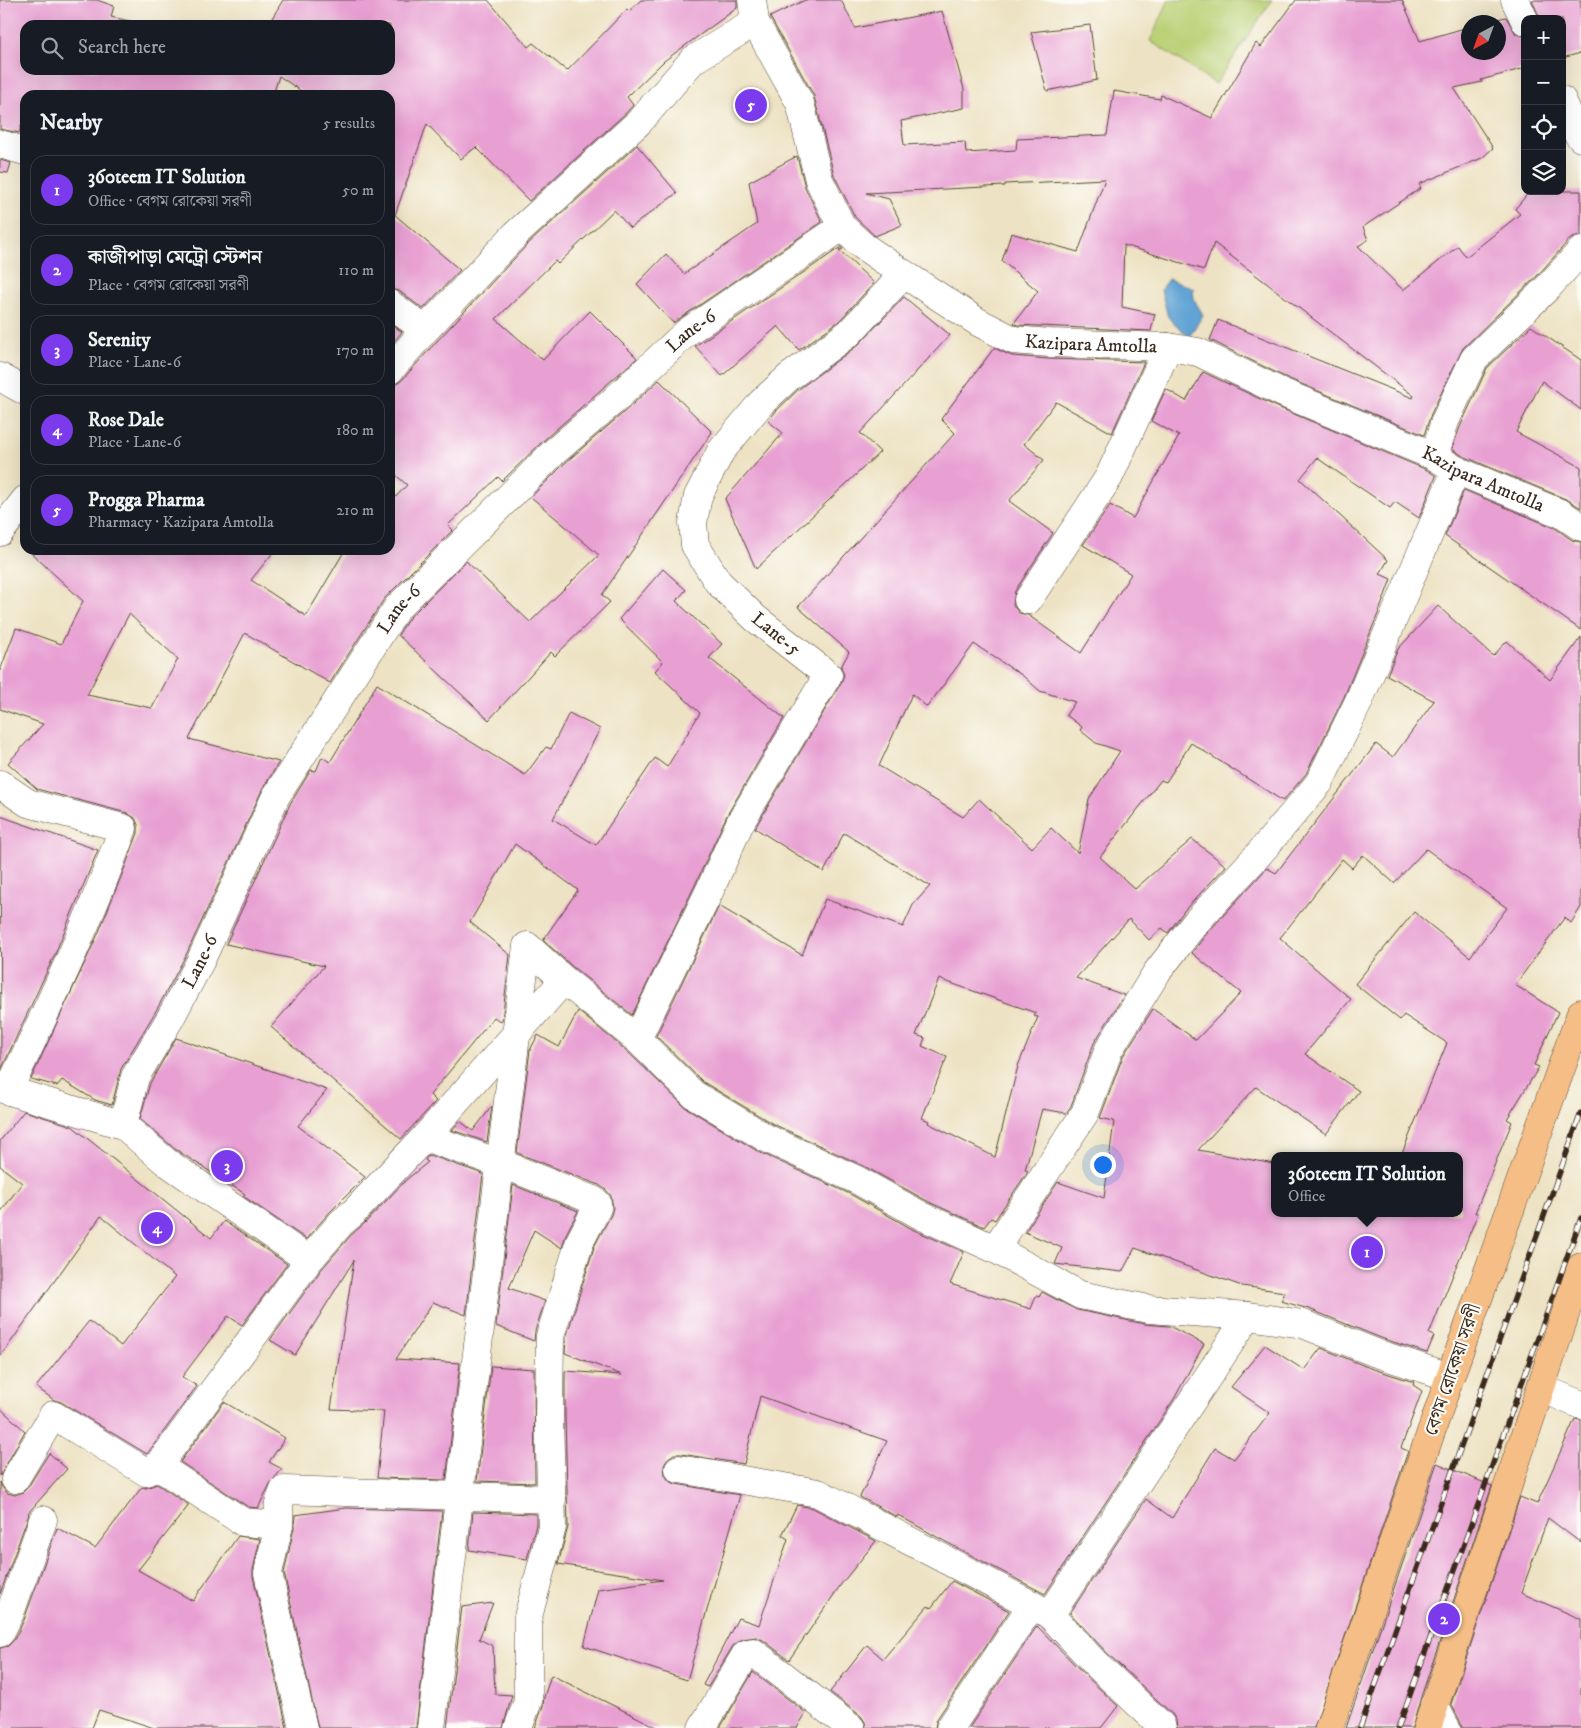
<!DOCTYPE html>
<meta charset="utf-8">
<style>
:root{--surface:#171b24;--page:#20242c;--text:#f1f3f6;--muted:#9ea1a6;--line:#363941;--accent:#7c3aed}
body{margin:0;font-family:"IM FELL DW Pica","Noto Serif Bengali",serif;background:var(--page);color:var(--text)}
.controls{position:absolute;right:15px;top:15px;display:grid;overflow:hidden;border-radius:10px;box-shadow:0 5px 20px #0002}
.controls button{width:45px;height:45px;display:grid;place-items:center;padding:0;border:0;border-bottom:1px solid var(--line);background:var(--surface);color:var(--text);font:25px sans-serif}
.compass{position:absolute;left:1461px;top:15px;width:45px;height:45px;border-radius:50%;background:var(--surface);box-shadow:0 5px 20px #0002;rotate:221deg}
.you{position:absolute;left:1102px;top:1164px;width:18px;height:18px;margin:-12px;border:4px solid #fff;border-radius:50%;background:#1a73e8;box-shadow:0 0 0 8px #1a73e833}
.badge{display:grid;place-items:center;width:32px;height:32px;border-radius:50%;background:var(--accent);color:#fff;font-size:16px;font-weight:700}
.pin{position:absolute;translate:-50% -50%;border:2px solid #fff;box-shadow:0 1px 5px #0006}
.popup{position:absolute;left:1271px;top:1152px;width:192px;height:65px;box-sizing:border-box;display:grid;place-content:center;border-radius:10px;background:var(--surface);filter:drop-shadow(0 1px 4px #0005);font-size:16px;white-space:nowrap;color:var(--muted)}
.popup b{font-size:19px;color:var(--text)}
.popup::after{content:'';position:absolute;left:50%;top:100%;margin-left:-10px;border:10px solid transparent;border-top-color:var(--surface)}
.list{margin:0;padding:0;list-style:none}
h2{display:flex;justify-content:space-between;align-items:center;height:65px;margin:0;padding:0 20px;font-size:21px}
h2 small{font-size:16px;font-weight:400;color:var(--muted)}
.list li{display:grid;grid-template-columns:32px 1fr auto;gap:15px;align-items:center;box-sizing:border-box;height:70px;margin:0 10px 10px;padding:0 10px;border:1px solid var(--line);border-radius:15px}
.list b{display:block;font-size:19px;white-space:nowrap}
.list p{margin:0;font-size:16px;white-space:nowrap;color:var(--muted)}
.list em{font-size:16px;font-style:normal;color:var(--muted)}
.icon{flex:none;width:28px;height:28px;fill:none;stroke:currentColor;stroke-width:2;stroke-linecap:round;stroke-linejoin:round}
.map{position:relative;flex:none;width:1581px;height:1728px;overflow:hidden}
.search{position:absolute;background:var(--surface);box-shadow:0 5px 20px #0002;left:20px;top:20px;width:375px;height:55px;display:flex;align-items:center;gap:12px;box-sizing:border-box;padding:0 18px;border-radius:15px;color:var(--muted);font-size:19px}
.panel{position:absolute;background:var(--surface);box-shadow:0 5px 20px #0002;left:20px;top:90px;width:375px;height:465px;border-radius:15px}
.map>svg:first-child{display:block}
</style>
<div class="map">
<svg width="1581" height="1728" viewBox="0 0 1581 1728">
<rect width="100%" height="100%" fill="#fdfcf7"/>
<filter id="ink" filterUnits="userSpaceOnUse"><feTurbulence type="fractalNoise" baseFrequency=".02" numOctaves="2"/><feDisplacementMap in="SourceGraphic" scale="10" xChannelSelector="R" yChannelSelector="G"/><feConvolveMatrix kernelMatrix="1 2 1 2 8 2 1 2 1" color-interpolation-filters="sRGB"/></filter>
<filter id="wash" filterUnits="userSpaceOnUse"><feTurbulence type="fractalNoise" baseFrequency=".0096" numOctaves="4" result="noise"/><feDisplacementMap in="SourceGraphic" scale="20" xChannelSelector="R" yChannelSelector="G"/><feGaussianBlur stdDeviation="1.12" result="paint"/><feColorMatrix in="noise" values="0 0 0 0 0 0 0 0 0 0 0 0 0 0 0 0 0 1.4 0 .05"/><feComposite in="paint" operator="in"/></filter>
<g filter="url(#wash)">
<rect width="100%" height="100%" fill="#ede2c3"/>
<!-- green -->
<path fill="#b9d074" stroke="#7a7d49" d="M1169,0H1272L1216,84L1150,41Z"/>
<!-- water -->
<path fill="#60a3d4" stroke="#4e6679" d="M1168,279L1193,288L1194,299L1203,315L1189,337L1168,317L1161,290Z"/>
<g id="blocks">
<!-- building -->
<path fill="#e8a0d3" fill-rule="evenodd" d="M0,0H97L114,6L111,17L148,25H25V70H390V25H268L283,0H488L528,47L533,43L567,71L627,9L629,11L641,0H737V8L664,61L627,97L633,105L628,111L529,201L476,147L461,159L427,124L395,215L460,270L423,309L399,291L390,289V95H307L279,76L273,95H25V114L19,133L0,129Z
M805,0H841L855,28L942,11L964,89V108L901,121L904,145L965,142L966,153L1016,150L1017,139L1107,135L1114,91L1160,99L1161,95L1212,118L1256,43L1261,47L1296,0H1402L1420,41L1468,27V52H1498V22H1485L1506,17L1516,34L1525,36V68L1481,80L1482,82L1454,88L1493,148L1482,158L1419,184L1421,188L1363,227L1368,240L1358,246L1403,290L1458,246L1466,257L1520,214L1515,209L1530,191H1581V236H1576L1569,240L1538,275L1463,348L1431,414L1424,435L1287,378L1210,340L1218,320L1413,398L1414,396L1214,243L1204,270L1124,245L1122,307L1155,314L1151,331L1017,325L1014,323L1038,291L1002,261L1011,233L1078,252L1105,179L1005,184V186L866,193L889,199L902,225L875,236L855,217L834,175L814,96L770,17Z
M1532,0H1581V53L1562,58V19H1540Z
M1090,25L1097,80L1047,91L1031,32Z
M637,145L677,193L630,228L614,210L558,264L555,261L496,319L543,360L590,311L637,358L544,440L502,481L498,477L448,525L453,530L384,599L330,683L245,633L189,739L279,762L262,790L186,955L157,1009L121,1069L112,1105L95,1100L62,1080L57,1086L31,1079L98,934L125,867L138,833V825L135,818L127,813L37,789L8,763L43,724L0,709V671L16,628L61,644L83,601L28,550H275L251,580L306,616L345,550H390V503L407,485L390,470V385H395L402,380L437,341L527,245ZM129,614L178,659L152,708L87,695Z
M797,156L805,187L822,222L673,323L637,284L666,254L684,274L757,224L749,182Z
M0,160L11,163L8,173L0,172Z
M841,247L843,249L839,250L874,283L839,321L799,350L778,326L722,376L695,346Z
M904,297L950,335L860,433L880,452L756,569L725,499L783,433L768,421L777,410L799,389L858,345Z
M390,323L402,332L390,346Z
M1531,326L1581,360V410L1542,381L1516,432L1581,467V508L1568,500L1463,456L1452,449L1460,427L1487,368Z
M994,348L1012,356L1049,359L1144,362L1112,433L1056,402L1024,444L1044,460L1009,501L1053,533L1015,591L1013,605L1019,613L1028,615L1081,653L1131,574L1083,545L1110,505L1133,518L1179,436L1151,421L1166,389L1186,401L1203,372L1275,406L1427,470L1436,476L1419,518L1395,502L1390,508L1317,458L1300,479L1388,560L1380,574L1391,579L1380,609L1344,697L1306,774L1283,801L1191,743L1166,782L1161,780L1100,857L1135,889L1192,839L1226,866L1184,911L1168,933L1162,928L1149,940L1129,919L1076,978L1124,995L1094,1043L1071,1106L1066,1113L1042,1109L1025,1170L1028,1171L995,1220L991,1218L984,1227L929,1202L864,1166L773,1124L703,1082L656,1036L719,906L802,955L825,899L903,927L913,905L930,886L844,833L824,872L755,828L841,683L844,675L841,667L849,652L798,607L955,433L941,419ZM974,644L1023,676L1040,691L1075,702L1066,715L1082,727L1080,730L1096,743L1120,751L1089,799L1078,853L1051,828L1032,848L979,799L963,817L879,766L912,694L927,707ZM939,979L1036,1013L1034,1016L1038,1017L1018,1066L995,1157L928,1123L929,1121L922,1118L947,1057L922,1046L925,1038L916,1035Z
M659,380L712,432L602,595L610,602L555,656L551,652L489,720L398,635L409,618L466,561L530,622L599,555L531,497L565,463L622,414Z
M1464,490L1555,528L1572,540L1581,542V630L1445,536Z
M663,569L686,590L676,601L722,644L709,658L784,718L727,815L695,885L632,1015L574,968L543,940L578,890L515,844L470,922L510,955L502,1020L501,1022L494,1017L430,1095L436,1101L401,1139L271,1027L324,966L226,944L290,804L311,770L316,771L322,757L330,762L377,684L525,775L546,747L551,749L569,713L600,729L553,819L596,845L655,758L667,767L700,713L655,671L663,662L619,619Z
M1438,606L1493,656L1507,641L1550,680L1581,637V907L1571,923L1565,917L1515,985L1558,1012L1534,1065L1539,1067L1507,1119L1512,1122L1475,1213H1478L1429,1334L1434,1336L1427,1353L1381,1338L1309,1309L1281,1301L1285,1292L1242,1286L1135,1248L1122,1272L1055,1264L1062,1248L1025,1232L1058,1182L1104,1198L1114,1121L1100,1118L1123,1056L1153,1009L1196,1040L1241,993L1192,953L1208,932L1267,868L1276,873L1376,744L1393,757L1434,701L1387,675L1398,649ZM1426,849L1507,908L1470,957L1414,912L1355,984L1400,1020L1404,1015L1447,1043L1401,1156H1460V1213H1274V1164L1198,1150L1256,1087L1326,1134L1359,1091L1305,1054L1351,999L1280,938L1342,859L1352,868L1363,855L1394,883Z
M0,816L98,850L55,954L1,1070Z
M578,1011L627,1051L685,1107L759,1152L850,1194L914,1230L964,1252L950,1284L1031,1309L1036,1296L1039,1297L1042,1292L1077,1310L1145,1324L1169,1326L1204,1344L1174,1399L1045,1594L946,1542L898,1515L897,1517L860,1497L887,1441L760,1396L744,1464L681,1454H674L667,1459L664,1466L665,1475L669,1481L676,1484L740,1495L687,1680L584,1646L598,1589L663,1580L558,1564L568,1527L565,1416V1371L622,1375L565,1353L566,1338L594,1247L611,1215L613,1208L611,1196L606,1190L599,1185L517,1153L530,1050L538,1035L559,1047Z
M176,1038L327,1090L298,1126L365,1177L329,1213L306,1239L243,1196L245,1194L175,1149L140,1119L150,1083Z
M492,1106L487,1142L452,1130L460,1121L473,1131Z
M24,1111L72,1126L211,1238L224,1221L287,1264L242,1325L228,1316L182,1377L197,1386L147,1454L61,1402L54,1400L36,1387L89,1321L121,1346L175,1277L101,1216L0,1357V1213L22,1183L0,1166V1141Z
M429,1155L483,1174L466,1315L433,1302L396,1359L460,1363L446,1480L377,1478L384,1411L331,1409L354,1260L295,1355L270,1340L321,1270L352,1234L365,1223L406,1180L428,1162L425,1160Z
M513,1185L578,1211L566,1234L562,1248L534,1230L509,1288L545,1301L535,1331L534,1341L496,1326Z
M1265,1345L1304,1370L1321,1348L1370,1368L1414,1382L1413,1385L1422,1391L1401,1448L1408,1451L1314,1728H1177L1176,1720L1172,1714L1107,1653L1070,1613L1146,1499L1172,1518L1215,1448L1234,1459L1270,1413L1231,1387Z
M491,1366L534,1369L535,1483L477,1481Z
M224,1402L285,1438L269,1462L282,1469L270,1484L258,1508L248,1507L180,1462Z
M0,1408L25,1431L0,1476Z
M1575,1419L1581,1420V1543L1548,1518L1521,1593L1581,1619V1728H1462L1460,1721L1451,1704L1520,1497L1537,1504Z
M49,1453L67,1469L28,1513L29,1514L0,1594V1482L2,1487L7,1493L15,1495L23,1492L28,1487Z
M1437,1463L1492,1486L1421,1697L1412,1728H1346Z
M157,1484L189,1505L138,1570L193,1601L238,1536L260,1539L253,1570V1576L287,1728H154L99,1710L92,1728H0V1648L8,1646L14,1640L24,1620L57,1528L95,1548L142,1487L146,1488Z
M797,1505L813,1508L876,1541L842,1583L789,1660L763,1640L756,1637L742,1639L733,1646L708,1687L703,1685L738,1618L759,1625L788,1539L782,1535Z
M346,1508L442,1511L416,1728H318L284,1573L294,1528L295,1515Z
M473,1512L536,1514V1525L527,1559L469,1550Z
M952,1581L1009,1611L937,1719L935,1728H866L865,1722L861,1716L830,1692L867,1645L883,1659L928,1606L931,1608Z
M493,1603L479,1639L493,1646L495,1694L512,1695L503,1728H447L462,1607Z
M1037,1626L1085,1675L1118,1706L1101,1728H969Z
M753,1672L806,1713L797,1728H720Z
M551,1675L659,1728H535L543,1706L544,1697Z"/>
</g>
</g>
<g filter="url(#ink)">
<use href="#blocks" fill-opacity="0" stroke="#564637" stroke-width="1"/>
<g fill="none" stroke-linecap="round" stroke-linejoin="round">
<defs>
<g id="minor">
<path id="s1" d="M752,0L755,22L800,103L819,180L842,227L863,246L904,274L978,322L1013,340L1050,343L1168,347L1198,352L1281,392L1434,456L1456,470L1562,514L1581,527"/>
<path d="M1515,0L1525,21"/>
<path d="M1562,100L1577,133L1581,138"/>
<path d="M0,144L25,151"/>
<path d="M390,304L425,330"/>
<path d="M390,370L425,330L516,234L639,122L693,60L755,22"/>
<path d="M0,377L25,391"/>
<path d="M1434,456L1445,421L1474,359L1549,286L1581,251"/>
<path d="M0,532L25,500"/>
<path d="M1028,600L1109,477L1168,347"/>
<path d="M0,784L28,803L123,828C91,918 50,1004 8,1091"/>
<path d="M637,1039L709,892L740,823L828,675L755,618L718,582L695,545L693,523L698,496L721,451L762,402L789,377L849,333L904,274"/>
<path d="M0,1088L123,1125L165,1161L309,1260L341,1223L354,1212L425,1137L564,980L637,1039L693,1094L766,1138L857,1180L922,1216L995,1249L1080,1295L1148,1309L1248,1316L1303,1324L1376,1353L1450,1377"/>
<path id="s2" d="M123,1125L135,1077L171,1017L200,962L276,796L397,608L554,452L611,403L687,332L842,227"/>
<path d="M425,1137L510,1167L593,1200L597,1203V1208L580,1241L550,1336L549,1416L552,1527L528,1617V1701L518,1728"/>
<path d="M995,1249L1085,1113L1109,1049L1157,972L1196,922L1258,855L1319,783L1358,703L1456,470"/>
<path d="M1541,1388L1581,1405"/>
<path d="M158,1466L309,1260"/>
<path d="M679,1469L818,1493L1032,1605L1050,1615L1096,1664L1161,1725L1162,1728"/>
<path d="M15,1479L53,1415L146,1472L158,1466L243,1522L279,1525"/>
<path d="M1050,1615L1248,1316"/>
<path d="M0,1633L10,1613L43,1520"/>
<path d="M1434,1705L1446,1728"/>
<path d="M303,1728L268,1573L279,1525V1503L284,1490L552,1499"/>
<path d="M431,1728L527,946L564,980"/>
<path d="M702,1728L746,1654L753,1652L851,1728"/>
<path d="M950,1728L1032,1605"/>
</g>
<path id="major" d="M1329,1728L1450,1377L1581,1013
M1427,1728L1581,1267"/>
</defs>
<!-- minor casing -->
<use href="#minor" stroke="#564637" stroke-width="29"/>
<!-- major casing -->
<use href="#major" stroke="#564637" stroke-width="29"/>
<!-- minor -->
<use href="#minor" stroke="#fff" stroke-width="28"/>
<!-- major -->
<use href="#major" stroke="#f6be87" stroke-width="28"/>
<defs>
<path id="rail" d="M1360,1728L1581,1113
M1398,1728L1581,1218"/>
</defs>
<!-- rail casing -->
<use href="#rail" stroke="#3b2a1e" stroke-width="5.5"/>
<!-- rail -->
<use href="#rail" stroke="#fdfcf7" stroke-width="4" stroke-dasharray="11" stroke-linecap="butt"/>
</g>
</g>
<g text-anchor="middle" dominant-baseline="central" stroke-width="4" stroke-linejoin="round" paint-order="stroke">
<!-- street labels -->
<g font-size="19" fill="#3b2a1e" stroke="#fdfcf7">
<text stroke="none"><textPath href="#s2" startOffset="992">Lane-6</textPath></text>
<text stroke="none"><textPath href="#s1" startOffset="530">Kazipara Amtolla</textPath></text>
<text stroke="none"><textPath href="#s1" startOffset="950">Kazipara Amtolla</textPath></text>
<text stroke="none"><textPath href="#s2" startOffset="588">Lane-6</textPath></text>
<text transform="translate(776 634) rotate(39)">Lane-5</text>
<text stroke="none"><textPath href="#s2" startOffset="182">Lane-6</textPath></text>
<text transform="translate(1453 1370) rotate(-71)">বেগম রোকেয়া সরণী</text>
</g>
</g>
</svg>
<div class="controls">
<button>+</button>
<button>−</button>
<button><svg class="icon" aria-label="locate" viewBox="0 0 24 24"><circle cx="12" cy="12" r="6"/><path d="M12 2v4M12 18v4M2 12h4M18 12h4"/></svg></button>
<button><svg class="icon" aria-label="layers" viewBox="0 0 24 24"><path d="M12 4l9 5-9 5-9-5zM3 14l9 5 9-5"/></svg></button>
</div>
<svg class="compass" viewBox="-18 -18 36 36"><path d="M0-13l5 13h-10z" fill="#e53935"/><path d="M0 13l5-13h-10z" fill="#9ea1a6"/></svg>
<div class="you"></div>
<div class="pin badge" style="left:1367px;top:1252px">1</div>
<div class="popup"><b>360teem IT Solution</b>Office</div>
<div class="pin badge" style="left:1444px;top:1619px">2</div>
<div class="pin badge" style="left:227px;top:1166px">3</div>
<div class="pin badge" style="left:157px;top:1228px">4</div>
<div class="pin badge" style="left:751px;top:105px">5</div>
<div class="search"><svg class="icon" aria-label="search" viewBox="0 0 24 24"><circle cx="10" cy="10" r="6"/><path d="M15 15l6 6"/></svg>Search here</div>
<section class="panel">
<h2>Nearby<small>5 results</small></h2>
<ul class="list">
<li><span class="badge">1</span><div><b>360teem IT Solution</b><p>Office · বেগম রোকেয়া সরণী</p></div><em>50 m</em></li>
<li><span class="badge">2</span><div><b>কাজীপাড়া মেট্রো স্টেশন</b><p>Place · বেগম রোকেয়া সরণী</p></div><em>110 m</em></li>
<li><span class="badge">3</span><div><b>Serenity</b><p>Place · Lane-6</p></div><em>170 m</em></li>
<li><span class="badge">4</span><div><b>Rose Dale</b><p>Place · Lane-6</p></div><em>180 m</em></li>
<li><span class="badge">5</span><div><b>Progga Pharma</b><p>Pharmacy · Kazipara Amtolla</p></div><em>210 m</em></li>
</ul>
</section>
</div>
